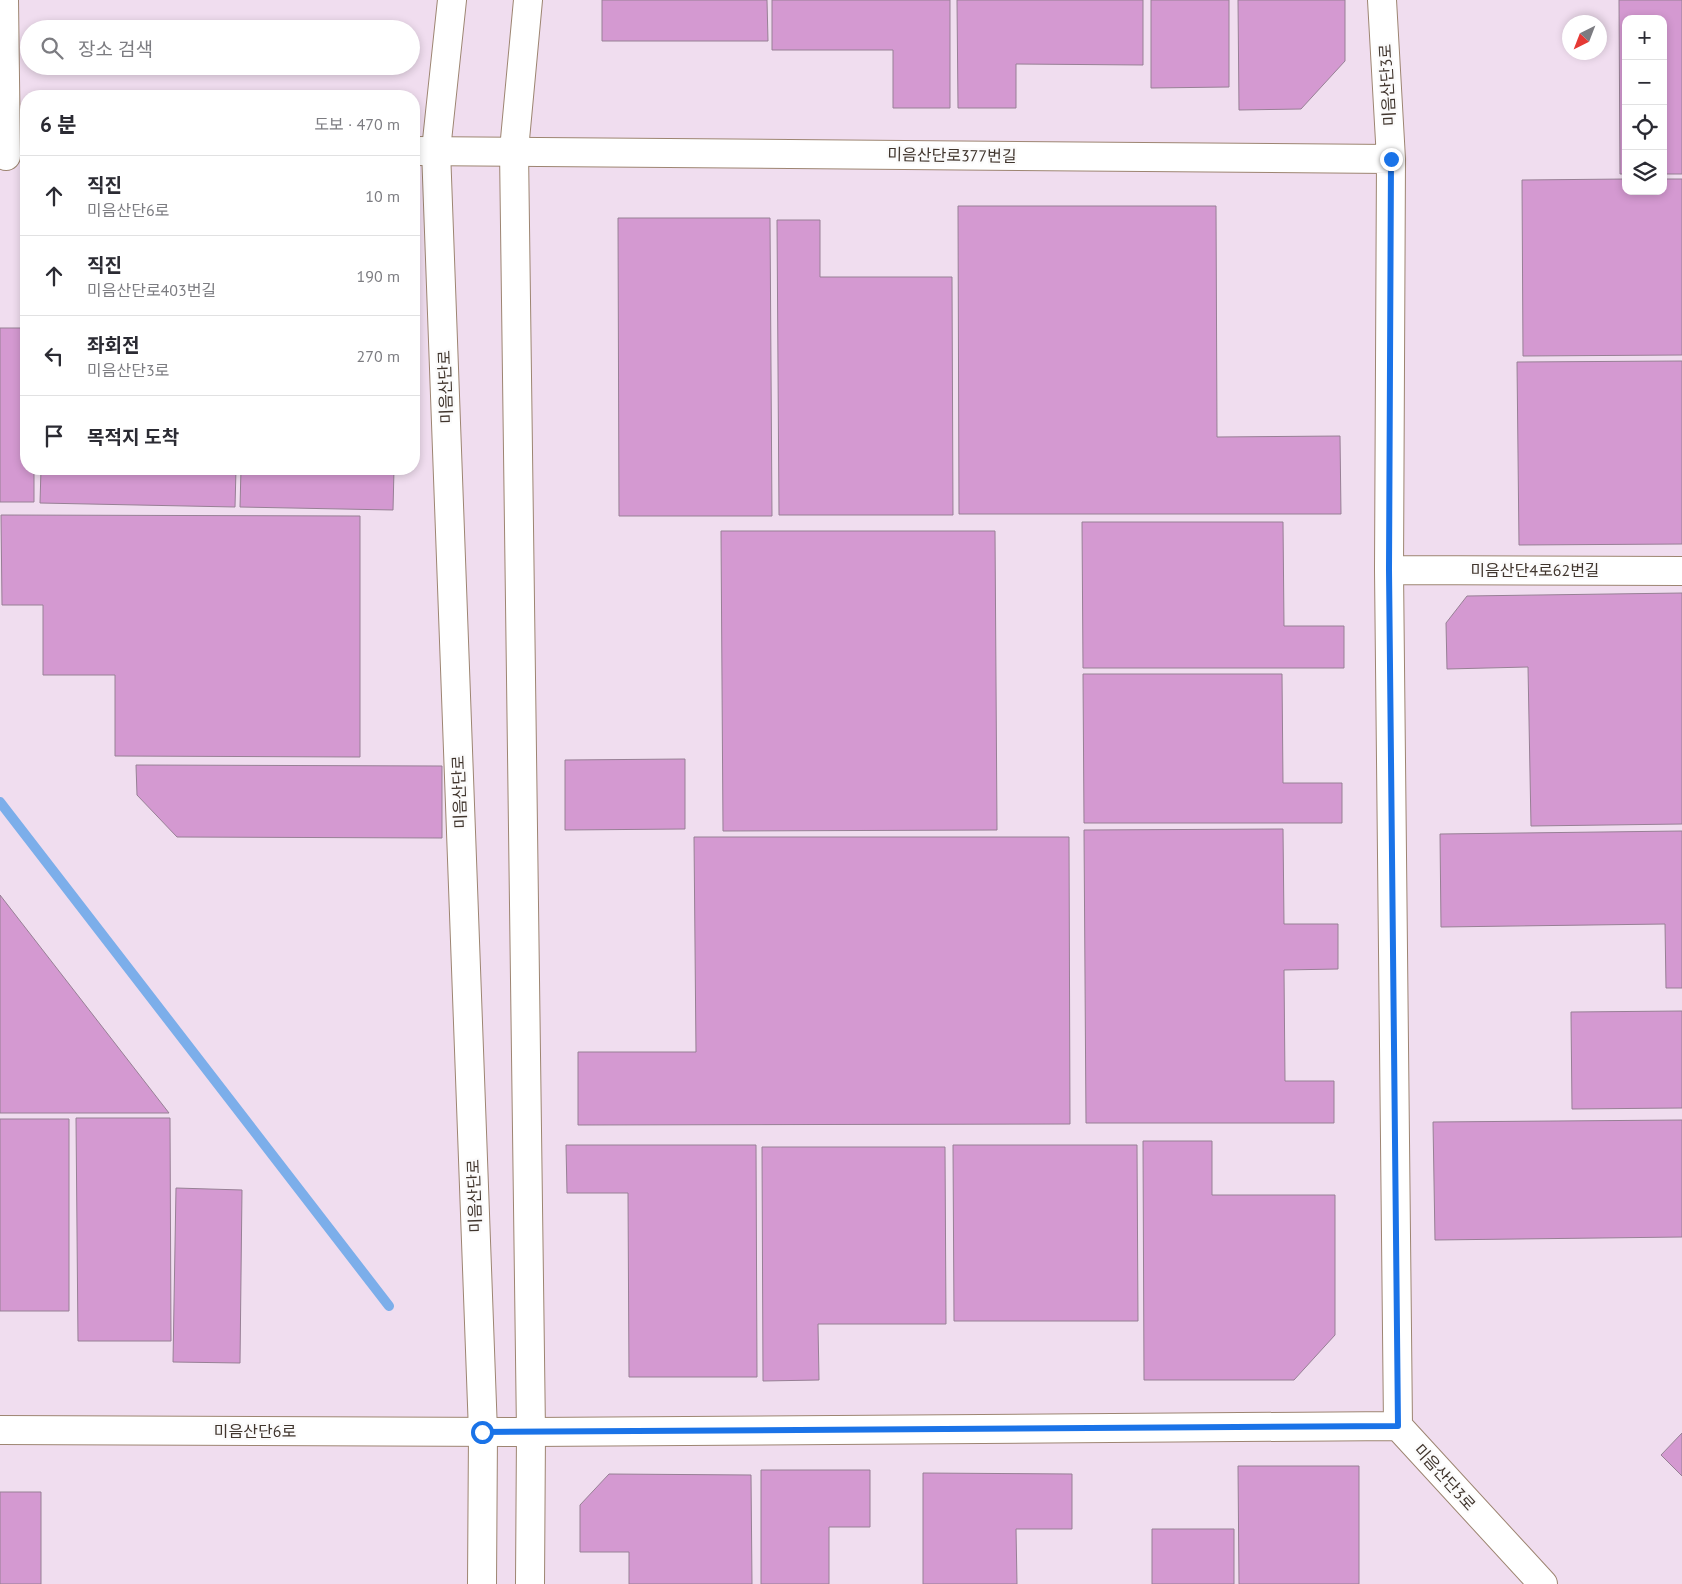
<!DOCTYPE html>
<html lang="ko">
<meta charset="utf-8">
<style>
:root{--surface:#fff;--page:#f7f7f7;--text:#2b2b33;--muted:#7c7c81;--line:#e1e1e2}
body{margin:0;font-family:"PT Sans","Noto Sans KR",sans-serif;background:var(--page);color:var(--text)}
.controls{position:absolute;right:15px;top:15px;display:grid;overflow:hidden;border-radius:10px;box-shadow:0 2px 8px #0003}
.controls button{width:45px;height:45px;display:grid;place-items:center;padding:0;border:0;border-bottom:1px solid var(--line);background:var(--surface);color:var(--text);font:25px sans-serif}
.compass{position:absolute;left:1562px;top:15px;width:45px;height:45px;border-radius:50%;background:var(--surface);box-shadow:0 2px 8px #0003;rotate:222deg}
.stop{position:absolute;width:15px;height:15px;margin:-11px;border:4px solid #1a73e8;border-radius:50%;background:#fff}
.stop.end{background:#1a73e8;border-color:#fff;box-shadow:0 1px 5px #0008}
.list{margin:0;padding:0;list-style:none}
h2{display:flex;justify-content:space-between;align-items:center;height:65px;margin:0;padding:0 20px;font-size:21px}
h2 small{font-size:16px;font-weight:400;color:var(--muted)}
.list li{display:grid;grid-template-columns:32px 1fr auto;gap:15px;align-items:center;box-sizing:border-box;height:80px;padding:0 20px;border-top:1px solid var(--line)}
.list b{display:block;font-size:19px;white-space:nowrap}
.list p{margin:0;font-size:16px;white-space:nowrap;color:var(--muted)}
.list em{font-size:16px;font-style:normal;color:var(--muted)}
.icon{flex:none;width:28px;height:28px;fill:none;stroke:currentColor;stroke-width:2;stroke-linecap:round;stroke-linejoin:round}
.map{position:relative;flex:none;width:1682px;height:1584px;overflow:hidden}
.search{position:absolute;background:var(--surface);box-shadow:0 2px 8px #0003;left:20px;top:20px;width:400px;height:55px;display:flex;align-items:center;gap:12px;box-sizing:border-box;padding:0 18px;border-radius:28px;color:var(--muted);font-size:19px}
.panel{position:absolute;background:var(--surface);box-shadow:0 2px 8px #0003;left:20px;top:90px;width:400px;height:385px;border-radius:20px}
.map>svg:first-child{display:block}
</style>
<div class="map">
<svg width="1682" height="1584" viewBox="0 0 1682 1584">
<rect width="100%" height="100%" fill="#fbebde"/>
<!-- industrial -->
<path fill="#f0ddef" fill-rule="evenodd" d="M0,0H1682V1584H0ZM1626,19H1663V191H1626ZM1570,22H1600V52H1570ZM29,29H411V66H29ZM26,96H414V469H26Z"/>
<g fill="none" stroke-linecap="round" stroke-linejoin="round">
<!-- stream -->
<path stroke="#7caeea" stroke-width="10" d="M0,802L389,1306"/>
</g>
<!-- building -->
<path fill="#d499d1" stroke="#978095" d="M602,0H767L768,41H602Z
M772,0H950V108H893V50H772Z
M957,0H1143V65L1016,64V108H958Z
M1151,0H1229V87L1151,88Z
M1238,0H1345V61L1301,109L1239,110Z
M1619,0H1682V174H1663V19H1626V174H1620Z
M1626,179V191H1663V179H1682V355L1523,356L1522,180Z
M958,206H1216L1217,437L1340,436L1341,514H959Z
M618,218H770L772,516H619Z
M777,220H820V277H952L953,515H779Z
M0,328H26V469H34V502H0Z
M1682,361V544L1519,545L1517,362Z
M41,469H236L235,507L40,503Z
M241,469H394L393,510L240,507Z
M1,515L360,516V757L115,756V675H43V605H2Z
M1082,522H1283L1284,626H1344V668H1083Z
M721,531H995L997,830L723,831Z
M1682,593V824L1531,826L1528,667L1447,669L1446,623L1467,596Z
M1083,674H1282L1283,783H1342V823H1084Z
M685,759V829L565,830V760Z
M136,765L442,766V838L177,837L137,795Z
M1283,829L1284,924H1338V969L1284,970L1285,1081H1334V1123H1086L1084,830Z
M1682,831V988H1666L1665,924L1441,927L1440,834Z
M694,837H1069L1070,1124L578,1125V1052H696Z
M0,895L169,1113H0Z
M1682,1011V1108L1572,1109L1571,1012Z
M76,1118H170L171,1341H78Z
M0,1119H69V1311H0Z
M1682,1120V1237L1435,1240L1433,1122Z
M1143,1141H1212V1195H1335V1335L1294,1380H1144Z
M566,1145H756L757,1377H629L628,1193H567Z
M953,1145H1137L1138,1321H954Z
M762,1147H945L946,1324H818L819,1380L763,1381Z
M176,1188L242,1190L240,1363L173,1362Z
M1682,1433V1476L1661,1455Z
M1238,1466H1359V1584H1239Z
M761,1470H870V1527H829V1584H761Z
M923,1473L1072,1474V1529H1016L1017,1584H923Z
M609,1474L751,1475L752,1584H629V1552H580V1505Z
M0,1492H41V1584H0Z
M1152,1529H1234V1584H1152Z"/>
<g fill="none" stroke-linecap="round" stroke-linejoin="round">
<defs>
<path id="minor" d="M4,0L6,156
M1382,0L1391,159L1389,570L1398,1426L1543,1584
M414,151L1391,159
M1389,570L1682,571
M0,1430L531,1432L1398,1426"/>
<path id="tertiary" d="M452,0L436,150L483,1432L482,1584
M528,0L514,150L531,1432L530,1584"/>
</defs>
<!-- minor casing -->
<use href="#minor" stroke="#9d8571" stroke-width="30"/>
<!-- tertiary casing -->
<use href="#tertiary" stroke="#9d8571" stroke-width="30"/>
<!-- minor -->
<use href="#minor" stroke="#fff" stroke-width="28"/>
<!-- tertiary -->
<use href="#tertiary" stroke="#fff" stroke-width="28"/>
</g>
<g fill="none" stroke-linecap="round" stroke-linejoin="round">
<!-- route -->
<path stroke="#1a73e8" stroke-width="6" d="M482,1432L1398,1426L1389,570L1391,159"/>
</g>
<g text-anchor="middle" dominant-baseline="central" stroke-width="4.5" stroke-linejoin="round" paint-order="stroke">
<!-- street labels -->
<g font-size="16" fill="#40352d" stroke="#fbfbfb">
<text transform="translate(1387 85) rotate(-93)">미음산단3로</text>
<text transform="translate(952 155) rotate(1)">미음산단로377번길</text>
<text transform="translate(445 387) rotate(-92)">미음산단로</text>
<text x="1535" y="570">미음산단4로62번길</text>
<text transform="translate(459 792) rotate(-92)">미음산단로</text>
<text transform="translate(474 1196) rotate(-92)">미음산단로</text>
<text x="255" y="1431">미음산단6로</text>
<text transform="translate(1445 1477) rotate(48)">미음산단3로</text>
</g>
</g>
</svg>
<div class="controls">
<button>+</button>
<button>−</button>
<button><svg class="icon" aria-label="locate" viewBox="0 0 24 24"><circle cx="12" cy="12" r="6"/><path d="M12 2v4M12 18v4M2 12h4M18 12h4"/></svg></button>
<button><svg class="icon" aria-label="layers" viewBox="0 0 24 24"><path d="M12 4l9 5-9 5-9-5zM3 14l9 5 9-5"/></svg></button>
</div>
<svg class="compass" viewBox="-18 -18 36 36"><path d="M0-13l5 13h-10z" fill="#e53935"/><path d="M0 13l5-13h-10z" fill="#7c7c81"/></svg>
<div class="stop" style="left:482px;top:1432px"></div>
<div class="stop end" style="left:1391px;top:159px"></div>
<div class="search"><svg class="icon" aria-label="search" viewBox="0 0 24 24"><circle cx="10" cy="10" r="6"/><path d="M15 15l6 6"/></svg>장소 검색</div>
<section class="panel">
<h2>6 분<small>도보 · 470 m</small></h2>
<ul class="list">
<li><svg class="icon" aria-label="ahead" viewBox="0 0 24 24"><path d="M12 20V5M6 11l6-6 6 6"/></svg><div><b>직진</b><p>미음산단6로</p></div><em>10 m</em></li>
<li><svg class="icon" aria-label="ahead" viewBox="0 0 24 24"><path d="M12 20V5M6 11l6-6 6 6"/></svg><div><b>직진</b><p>미음산단로403번길</p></div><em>190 m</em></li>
<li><svg class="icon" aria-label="left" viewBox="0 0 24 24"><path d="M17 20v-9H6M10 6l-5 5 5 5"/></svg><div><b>좌회전</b><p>미음산단3로</p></div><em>270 m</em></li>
<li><svg class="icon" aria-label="arrive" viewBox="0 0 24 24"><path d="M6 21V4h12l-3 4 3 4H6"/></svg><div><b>목적지 도착</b></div></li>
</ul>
</section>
</div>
